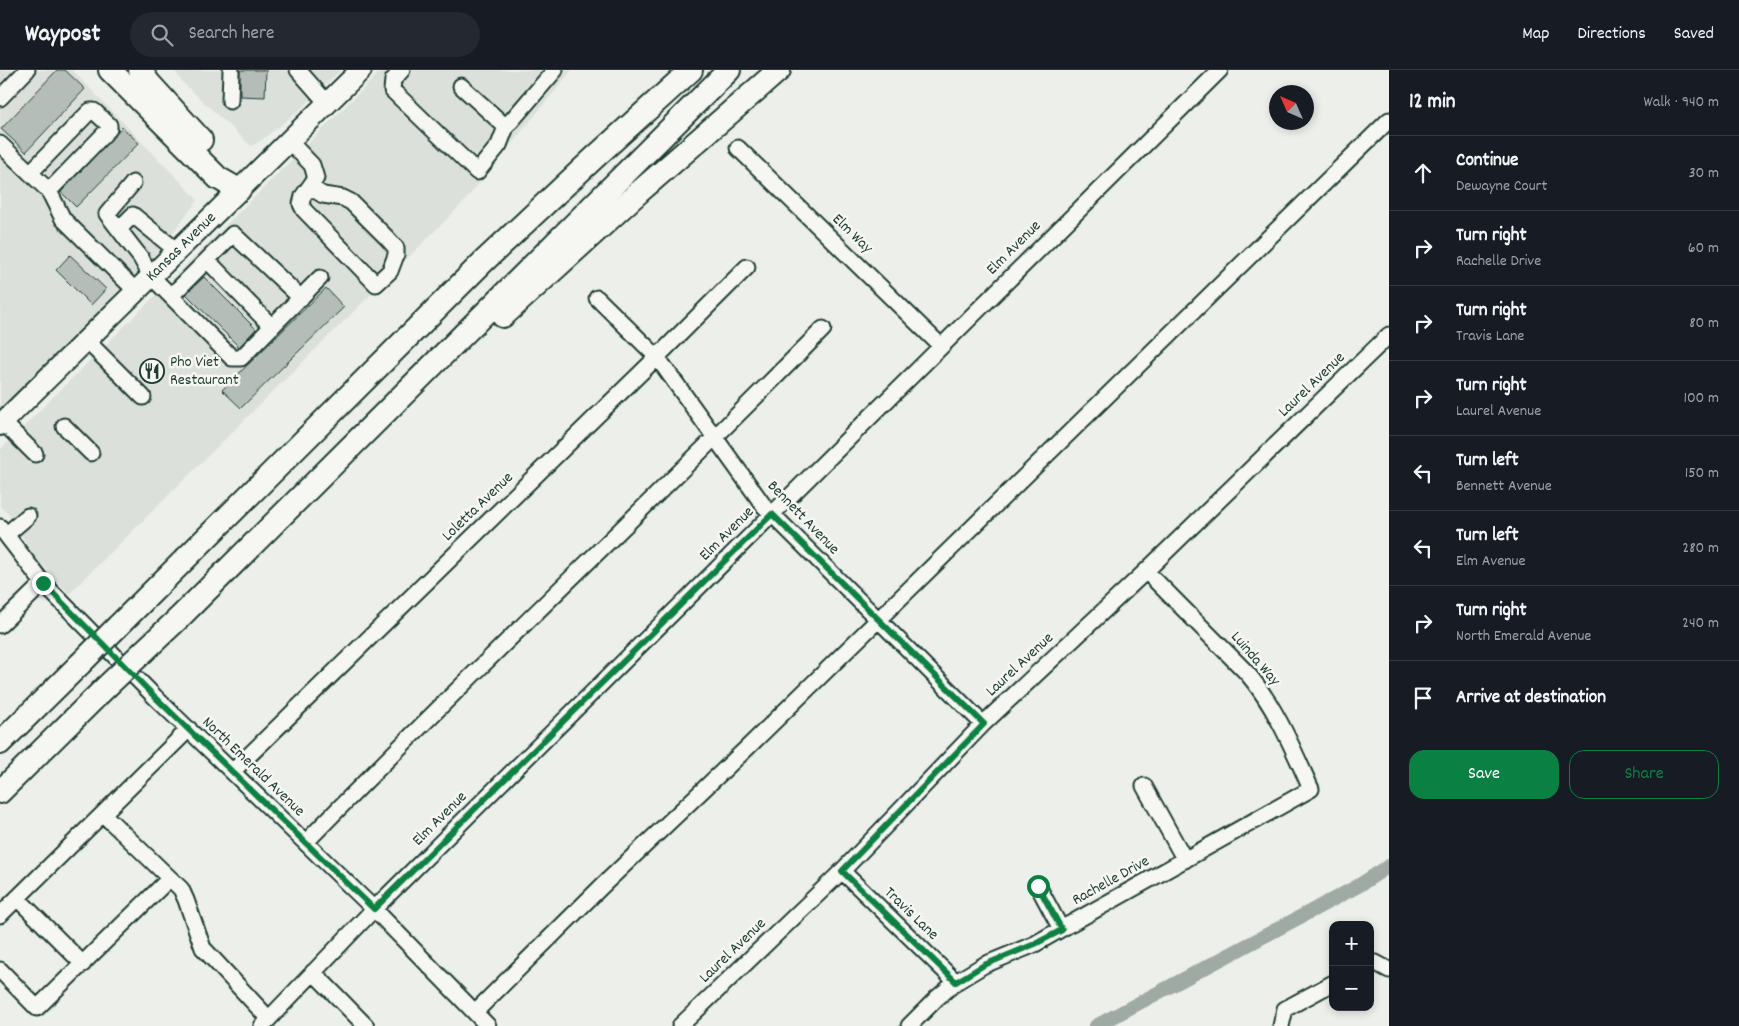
<!DOCTYPE html>
<meta charset="utf-8">
<style>
:root{--surface:#171b24;--page:#242831;--text:#f1f3f6;--muted:#9ea1a6;--line:#363941;--accent:#0b8043}
body{margin:0;font-family:Dekko,sans-serif;background:var(--page);color:var(--text)}
.controls{position:absolute;right:15px;bottom:15px;display:grid;overflow:hidden;border-radius:10px;box-shadow:0 2px 8px #0003}
.controls button{width:45px;height:45px;display:grid;place-items:center;padding:0;border:0;border-bottom:1px solid var(--line);background:var(--surface);color:var(--text);font:25px sans-serif}
.compass{position:absolute;left:1269px;top:15px;width:45px;height:45px;border-radius:50%;background:var(--surface);box-shadow:0 2px 8px #0003;rotate:315deg}
.stop{position:absolute;width:15px;height:15px;margin:-11px;border:4px solid #0b8043;border-radius:50%;background:#fff}
.stop.end{background:#0b8043;border-color:#fff;box-shadow:0 1px 5px #0008}
.list{margin:0;padding:0;list-style:none}
h2{display:flex;justify-content:space-between;align-items:center;height:65px;margin:0;padding:0 20px;font-size:21px}
h2 small{font-size:16px;font-weight:400;color:var(--muted)}
.list li{display:grid;grid-template-columns:32px 1fr auto;gap:15px;align-items:center;box-sizing:border-box;height:75px;padding:0 20px;border-top:1px solid var(--line)}
.list b{display:block;font-size:19px;white-space:nowrap}
.list p{margin:0;font-size:16px;white-space:nowrap;color:var(--muted)}
.list em{font-size:16px;font-style:normal;color:var(--muted)}
.actions{display:flex;gap:10px;padding:15px 20px}
.actions a{flex:1;padding:11px 0;border:1px solid var(--accent);border-radius:15px;text-align:center;font-size:18px;color:var(--accent)}
.actions .main{background:var(--accent);color:#fff}
.icon{flex:none;width:28px;height:28px;fill:none;stroke:currentColor;stroke-width:2;stroke-linecap:round;stroke-linejoin:round}
.map{position:relative;flex:none;width:1389px;height:956px;overflow:hidden}
header{display:flex;align-items:center;gap:30px;box-sizing:border-box;height:70px;padding:0 25px;background:var(--surface);border-bottom:1px solid var(--line)}
header strong{font-size:24px}
nav{display:flex;gap:28px;margin-inline-start:auto;font-size:18px}
.search{width:350px;height:45px;background:var(--page);display:flex;align-items:center;gap:12px;box-sizing:border-box;padding:0 18px;border-radius:28px;color:var(--muted);font-size:19px}
main{display:flex}
aside{flex:1;background:var(--surface)}
.map>svg:first-child{display:block}
</style>
<header>
<strong>Waypost</strong>
<div class="search"><svg class="icon" aria-label="search" viewBox="0 0 24 24"><circle cx="10" cy="10" r="6"/><path d="M15 15l6 6"/></svg>Search here</div>
<nav><a>Map</a><a>Directions</a><a>Saved</a></nav>
</header>
<main>
<div class="map">
<svg width="1389" height="956" viewBox="0 0 1389 956">
<rect width="100%" height="100%" fill="#edefea"/>
<filter id="ink" filterUnits="userSpaceOnUse"><feTurbulence type="fractalNoise" baseFrequency=".02" numOctaves="2"/><feDisplacementMap in="SourceGraphic" scale="10" xChannelSelector="R" yChannelSelector="G"/><feConvolveMatrix kernelMatrix="1 2 1 2 8 2 1 2 1" color-interpolation-filters="sRGB"/></filter>
<g filter="url(#ink)">
<!-- built -->
<path fill="#dce0db" d="M0,0H72L198,130L155,185L0,338Z
M174,0H341L302,38L262,70L251,76L182,12Z
M382,0H572L463,133L69,524L31,482L10,446L0,436V380Z"/>
<g fill="none" stroke-linecap="round" stroke-linejoin="round">
<!-- canal -->
<path stroke="#9faaa4" stroke-width="14" d="M1096,956L1358,816L1389,796"/>
</g>
<!-- building -->
<path fill="#b4bdb8" stroke="#1f3d34" d="M57,0H65L85,19L26,82L1,59Z
M240,0H266L265,27L240,26Z
M122,57L139,73L76,137L61,122Z
M70,185L106,219L91,235L56,200Z
M204,207L256,259L239,277L186,224Z
M326,218L344,237L241,338L222,320Z"/>
<g fill="none" stroke-linecap="round" stroke-linejoin="round">
<defs>
<path id="minor" d="M298,0L327,33
M402,0L393,10L392,20L477,102L499,75L506,57L555,0
M461,16L506,57
M0,28L27,0
M230,31L231,0
M289,71L312,95L316,108L303,126L301,134L304,140L376,214L390,201L396,185V178L387,168L351,132L343,128L323,125L310,117
M0,74L49,121L63,149L136,221
M738,78L941,276
M30,103L90,41H94L109,55V59L49,121
M133,113L107,144L141,188L151,206L232,288H241L320,208
M119,159L133,145L177,181
M207,190L272,257
M171,226L233,164L301,228
M597,228L657,287L764,436L983,654
M86,270L143,327
M3,352L35,384
M64,356L91,383
M0,457L43,513L155,627L374,839L488,956
M7,464L28,446
M0,555L43,513
M233,701L657,287L747,197
M1144,716L1185,790
M103,744L181,819L186,830L203,878L269,949
M306,772C475,598 653,432 823,259
M842,801L956,912
M1038,816L1061,859
M17,828L83,894
M0,845L189,659
M1370,894L1376,893L1389,900
M0,900L37,938L169,809
M313,902L366,956
M475,942L602,816L748,677L1389,50
M262,956L374,839L1220,0
M680,956L842,801L983,654L1146,501L1389,265
M909,956L937,928L956,912L984,895L1035,874L1061,859L1311,719C1293,679 1276,637 1247,603L1146,501
M1281,956L1285,939L1333,913"/>
<g id="major">
<path id="s1" d="M0,355L361,0"/>
</g>
<path id="highway" d="M110,0L218,108L239,120
M140,0L149,13L201,70
M503,246L639,122L779,0
M118,556L483,192L593,89L691,0
M144,581L180,547L729,0
M0,673L80,594
M0,722L105,618"/>
</defs>
<!-- minor casing -->
<use href="#minor" stroke="#1f3d34" stroke-width="19"/>
<!-- major casing -->
<use href="#major" stroke="#1f3d34" stroke-width="24"/>
<!-- highway casing -->
<use href="#highway" stroke="#1f3d34" stroke-width="26"/>
<!-- minor -->
<use href="#minor" stroke="#f6f6f2" stroke-width="15"/>
<!-- major -->
<use href="#major" stroke="#f6f6f2" stroke-width="20"/>
<!-- highway -->
<use href="#highway" stroke="#f6f6f2" stroke-width="22"/>
<defs>
<path id="highway-bridge" d="M80,594L118,556
M105,618L144,581"/>
</defs>
<!-- highway-bridge casing -->
<use href="#highway-bridge" stroke="#1f3d34" stroke-width="26" stroke-linecap="butt"/>
<!-- highway-bridge -->
<use href="#highway-bridge" stroke="#f6f6f2" stroke-width="22"/>
</g>
</g>
<g fill="none" stroke-linecap="round" stroke-linejoin="round" filter="url(#ink)">
<!-- route -->
<path stroke="#0b8043" stroke-width="6" d="M43,513L155,627L374,839L772,444L984,654L842,801L956,912L984,895L1035,874L1062,860L1038,816"/>
</g>
<!-- icons -->
<defs>
<symbol id="restaurant-ring" viewBox="-11 -11 22 22"><circle r="9.5" fill="#f6f6f2" stroke="#1f3d34" stroke-width="1.5"/><path d="M-5-6h1v4h1v-4h1v4h1v-4h1v5L-1.5 .5V6h-2V.5L-5-1ZM5-6V6H3V1.5H1.5Q1.5-4 5-6Z" fill="#1f3d34"/></symbol>
</defs>
<g fill-rule="evenodd">
<use href="#restaurant-ring" x="138" y="287" width="28" height="28"/>
</g>
<g text-anchor="middle" dominant-baseline="central" stroke-width="5" stroke-linejoin="round" paint-order="stroke">
<!-- street labels -->
<g font-size="16" fill="#1f3d34" stroke="#f6f6f2">
<text transform="translate(852 164) rotate(44)">Elm Way</text>
<text stroke="none"><textPath href="#s1" startOffset="254">Kansas Avenue</textPath></text>
<text transform="translate(1014 178) rotate(-45)">Elm Avenue</text>
<text transform="translate(1312 315) rotate(-44)">Laurel Avenue</text>
<text transform="translate(478 437) rotate(-44)">Loletta Avenue</text>
<text transform="translate(803 448) rotate(46)">Bennett Avenue</text>
<text transform="translate(727 464) rotate(-45)">Elm Avenue</text>
<text transform="translate(1255 589) rotate(49)">Luinda Way</text>
<text transform="translate(1020 595) rotate(-43)">Laurel Avenue</text>
<text transform="translate(253 697) rotate(44)">North Emerald Avenue</text>
<text transform="translate(440 749) rotate(-45)">Elm Avenue</text>
<text transform="translate(1111 811) rotate(-29)">Rachelle Drive</text>
<text transform="translate(911 844) rotate(44)">Travis Lane</text>
<text transform="translate(733 881) rotate(-44)">Laurel Avenue</text>
</g>
<!-- poi labels -->
<g font-size="16" fill="#1f3d34" stroke="#f6f6f2" text-anchor="start">
<text x="170" y="292">Pho Viet<tspan x="170" dy="18">Restaurant</tspan></text>
</g>
</g>
</svg>
<div class="controls">
<button>+</button>
<button>−</button>
</div>
<svg class="compass" viewBox="-18 -18 36 36"><path d="M0-13l5 13h-10z" fill="#e53935"/><path d="M0 13l5-13h-10z" fill="#9ea1a6"/></svg>
<div class="stop" style="left:1038px;top:816px"></div>
<div class="stop end" style="left:43px;top:513px"></div>
</div>
<aside>
<h2>12 min<small>Walk · 940 m</small></h2>
<ul class="list">
<li><svg class="icon" aria-label="ahead" viewBox="0 0 24 24"><path d="M12 20V5M6 11l6-6 6 6"/></svg><div><b>Continue</b><p>Dewayne Court</p></div><em>30 m</em></li>
<li><svg class="icon" aria-label="right" viewBox="0 0 24 24"><path d="M7 20v-9h11M14 6l5 5-5 5"/></svg><div><b>Turn right</b><p>Rachelle Drive</p></div><em>60 m</em></li>
<li><svg class="icon" aria-label="right" viewBox="0 0 24 24"><path d="M7 20v-9h11M14 6l5 5-5 5"/></svg><div><b>Turn right</b><p>Travis Lane</p></div><em>80 m</em></li>
<li><svg class="icon" aria-label="right" viewBox="0 0 24 24"><path d="M7 20v-9h11M14 6l5 5-5 5"/></svg><div><b>Turn right</b><p>Laurel Avenue</p></div><em>100 m</em></li>
<li><svg class="icon" aria-label="left" viewBox="0 0 24 24"><path d="M17 20v-9H6M10 6l-5 5 5 5"/></svg><div><b>Turn left</b><p>Bennett Avenue</p></div><em>150 m</em></li>
<li><svg class="icon" aria-label="left" viewBox="0 0 24 24"><path d="M17 20v-9H6M10 6l-5 5 5 5"/></svg><div><b>Turn left</b><p>Elm Avenue</p></div><em>280 m</em></li>
<li><svg class="icon" aria-label="right" viewBox="0 0 24 24"><path d="M7 20v-9h11M14 6l5 5-5 5"/></svg><div><b>Turn right</b><p>North Emerald Avenue</p></div><em>240 m</em></li>
<li><svg class="icon" aria-label="arrive" viewBox="0 0 24 24"><path d="M6 21V4h12l-3 4 3 4H6"/></svg><div><b>Arrive at destination</b></div></li>
</ul>
<div class="actions"><a class="main">Save</a><a>Share</a></div>
</aside>
</main>
